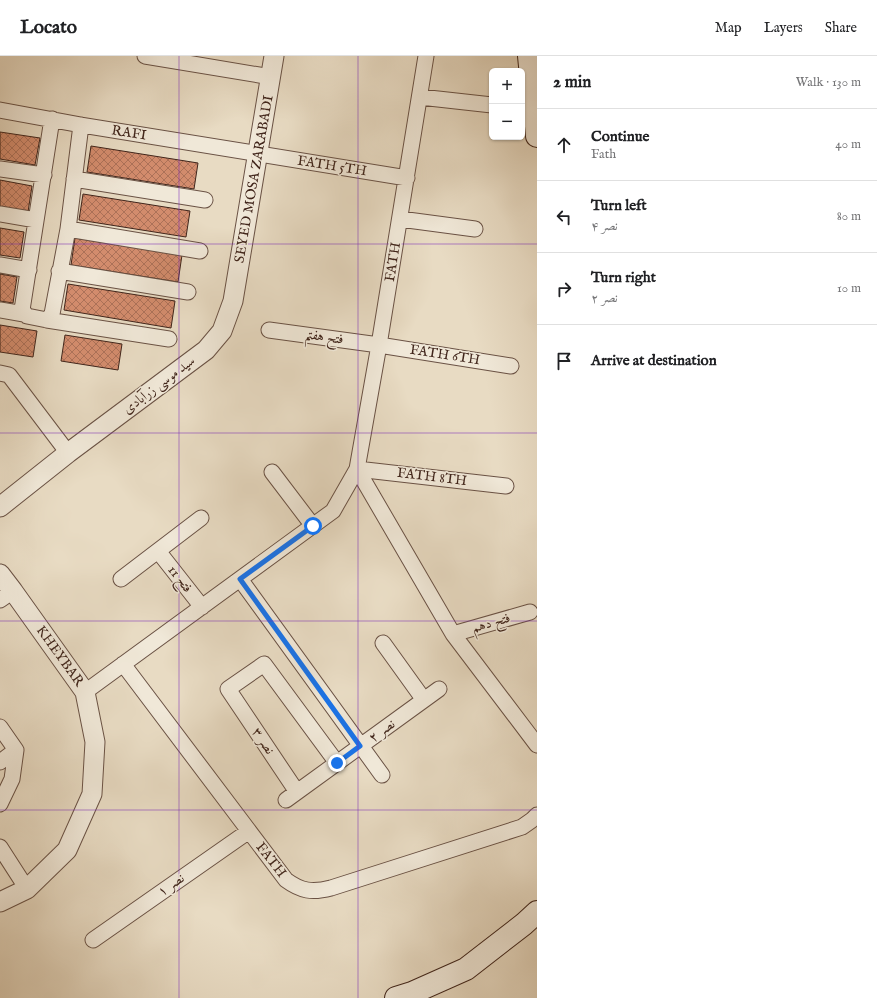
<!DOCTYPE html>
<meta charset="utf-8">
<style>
:root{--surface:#fff;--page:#f2f2f2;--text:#202124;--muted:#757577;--line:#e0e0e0}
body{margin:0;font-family:"IM FELL English",Amiri,serif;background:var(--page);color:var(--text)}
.controls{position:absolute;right:12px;top:12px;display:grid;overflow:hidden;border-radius:6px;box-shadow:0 1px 3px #0004}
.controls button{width:36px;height:36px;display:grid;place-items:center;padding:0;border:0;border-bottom:1px solid var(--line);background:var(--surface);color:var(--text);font:20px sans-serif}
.stop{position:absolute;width:12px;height:12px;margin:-9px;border:3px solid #1a73e8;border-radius:50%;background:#fff}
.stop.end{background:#1a73e8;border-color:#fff;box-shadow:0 1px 4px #0008}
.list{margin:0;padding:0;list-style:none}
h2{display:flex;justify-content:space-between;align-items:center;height:52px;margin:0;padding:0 16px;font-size:17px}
h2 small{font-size:13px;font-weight:400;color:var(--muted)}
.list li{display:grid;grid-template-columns:26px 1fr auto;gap:12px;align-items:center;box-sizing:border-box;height:72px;padding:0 16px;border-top:1px solid var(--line)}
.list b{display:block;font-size:15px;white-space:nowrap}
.list p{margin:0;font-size:13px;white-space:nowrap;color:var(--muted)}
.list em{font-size:13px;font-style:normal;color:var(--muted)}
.icon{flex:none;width:22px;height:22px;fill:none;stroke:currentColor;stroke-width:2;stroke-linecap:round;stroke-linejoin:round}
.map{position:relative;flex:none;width:537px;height:942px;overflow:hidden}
header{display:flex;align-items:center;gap:24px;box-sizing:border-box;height:56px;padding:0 20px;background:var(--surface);border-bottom:1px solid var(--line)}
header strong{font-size:19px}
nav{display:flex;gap:22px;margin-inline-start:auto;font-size:14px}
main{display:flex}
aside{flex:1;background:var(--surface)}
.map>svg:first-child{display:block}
</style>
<header>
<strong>Locato</strong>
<nav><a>Map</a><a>Layers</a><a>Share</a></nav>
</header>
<main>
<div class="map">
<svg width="537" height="942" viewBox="0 0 537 942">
<defs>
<pattern id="building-cross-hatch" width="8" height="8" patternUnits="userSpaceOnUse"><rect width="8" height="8" fill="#d38c6d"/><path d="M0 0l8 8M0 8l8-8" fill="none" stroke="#ad7259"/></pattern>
</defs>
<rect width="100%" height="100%" fill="#e8dbc3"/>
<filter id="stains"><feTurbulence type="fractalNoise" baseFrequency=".005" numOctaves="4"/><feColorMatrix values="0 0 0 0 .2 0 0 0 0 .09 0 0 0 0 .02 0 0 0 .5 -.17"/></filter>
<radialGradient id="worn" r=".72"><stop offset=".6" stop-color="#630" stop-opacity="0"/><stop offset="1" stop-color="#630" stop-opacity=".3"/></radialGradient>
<!-- building -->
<path fill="url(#building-cross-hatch)" stroke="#40251b" d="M0,76L40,82L35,109L0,103Z
M91,90L198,107L194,133L87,116Z
M0,124L32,130L28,156L0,151Z
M83,138L190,155L186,181L79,164Z
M0,172L24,176L20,202L0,199Z
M75,182L182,199L178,226L71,209Z
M0,218L17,221L13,247L0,245Z
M68,228L175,245L171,272L64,254Z
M0,269L37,275L33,301L0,296Z
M65,279L122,288L118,314L61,305Z"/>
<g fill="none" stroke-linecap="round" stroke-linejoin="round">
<defs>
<path id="minor" d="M145,0L271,21
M420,41L492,49
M0,54L81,69L407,122
M52,63L22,254L27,260L47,264L52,258L68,173L81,69
M0,113L44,119
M74,123L205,144
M0,158L36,164
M400,163L475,173
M68,173L200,195
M0,209L29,214
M59,215L188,236
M0,254L24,258
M47,264L169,283
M269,274L379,289L511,310
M0,317L9,319L68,397
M357,413L453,578L537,689
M357,413L506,430
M272,416L313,470
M158,495L202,551
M121,523L201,462
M240,523L382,719
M0,544L13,535
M453,578L530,556
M383,587L424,644
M123,608L286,824C301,835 312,837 331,832L522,771L532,764L537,759
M85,636L333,455L357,413L379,289L426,0
M0,671L16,694
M0,706L16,694L12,723L0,748
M297,736L228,633L264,608L337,707
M286,744L439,633
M0,791L27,833
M93,884L249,775"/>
<path id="tertiary" d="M0,451L68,397L206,294L222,275L233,245L274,0
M0,518L13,535L85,636L95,686L92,738L67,794L27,833L0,846"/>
<path id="secondary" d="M529,0L537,80
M396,942L412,937L466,913L524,868L537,856"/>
</defs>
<!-- minor casing -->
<use href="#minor" stroke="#6a5245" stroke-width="17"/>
<!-- tertiary casing -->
<use href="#tertiary" stroke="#6a5245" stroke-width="21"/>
<!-- secondary casing -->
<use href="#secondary" stroke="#40251b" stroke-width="24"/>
<!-- minor -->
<use href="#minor" stroke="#f0e8d8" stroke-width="15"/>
<!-- tertiary -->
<use href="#tertiary" stroke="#f0e8d8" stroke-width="19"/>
<!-- secondary -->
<use href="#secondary" stroke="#f0e8d8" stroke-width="22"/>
</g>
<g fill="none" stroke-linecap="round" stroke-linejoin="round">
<!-- route -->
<path stroke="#1a73e8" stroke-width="5" d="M313,470L240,523L360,690L337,707"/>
</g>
<!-- grid -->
<path fill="none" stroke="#7b2cbf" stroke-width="1" stroke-opacity="0.55" d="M179,0V942M358,0V942M0,188H537M0,377H537M0,565H537M0,754H537"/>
<g text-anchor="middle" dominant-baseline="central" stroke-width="3" stroke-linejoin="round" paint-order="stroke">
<!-- street labels -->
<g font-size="14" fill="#40251b" stroke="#f0e8d8">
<text transform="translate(129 77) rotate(9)">RAFI</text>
<text transform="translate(332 110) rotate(9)">FATH 5TH</text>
<text transform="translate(254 123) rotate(-80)">SEYED MOSA ZARABADI</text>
<text transform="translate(393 206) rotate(-81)">FATH</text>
<text transform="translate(324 281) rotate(8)">فتح هفتم</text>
<text transform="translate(445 299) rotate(9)">FATH 6TH</text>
<text transform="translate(159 329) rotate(-37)">سید موسی زرآبادی</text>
<text transform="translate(432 421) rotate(7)">FATH 8TH</text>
<text transform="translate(180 523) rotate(52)">فتح 11</text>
<text transform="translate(491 567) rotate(-16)">فتح دهم</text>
<text transform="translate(60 600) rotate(54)">KHEYBAR</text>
<text transform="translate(382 675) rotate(-36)">نصر ۲</text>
<text transform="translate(263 685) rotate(56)">نصر ۳</text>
<text transform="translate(271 804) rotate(52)">FATH</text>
<text transform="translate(171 829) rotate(-35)">۱ نصر</text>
</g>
</g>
<rect width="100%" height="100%" filter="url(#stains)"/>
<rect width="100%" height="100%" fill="url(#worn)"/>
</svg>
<div class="controls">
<button>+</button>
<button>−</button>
</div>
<div class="stop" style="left:313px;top:470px"></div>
<div class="stop end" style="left:337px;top:707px"></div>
</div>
<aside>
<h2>2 min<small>Walk · 130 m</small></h2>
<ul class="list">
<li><svg class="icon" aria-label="ahead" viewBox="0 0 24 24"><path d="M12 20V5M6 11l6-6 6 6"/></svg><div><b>Continue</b><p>Fath</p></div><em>40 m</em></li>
<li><svg class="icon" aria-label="left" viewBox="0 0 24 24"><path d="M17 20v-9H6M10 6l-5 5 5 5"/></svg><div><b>Turn left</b><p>نصر ۴</p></div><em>80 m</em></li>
<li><svg class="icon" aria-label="right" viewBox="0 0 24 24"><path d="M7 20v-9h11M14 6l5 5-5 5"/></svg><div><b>Turn right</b><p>نصر ۲</p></div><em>10 m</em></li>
<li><svg class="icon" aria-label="arrive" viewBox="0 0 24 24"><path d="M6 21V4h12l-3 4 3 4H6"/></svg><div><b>Arrive at destination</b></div></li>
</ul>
</aside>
</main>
